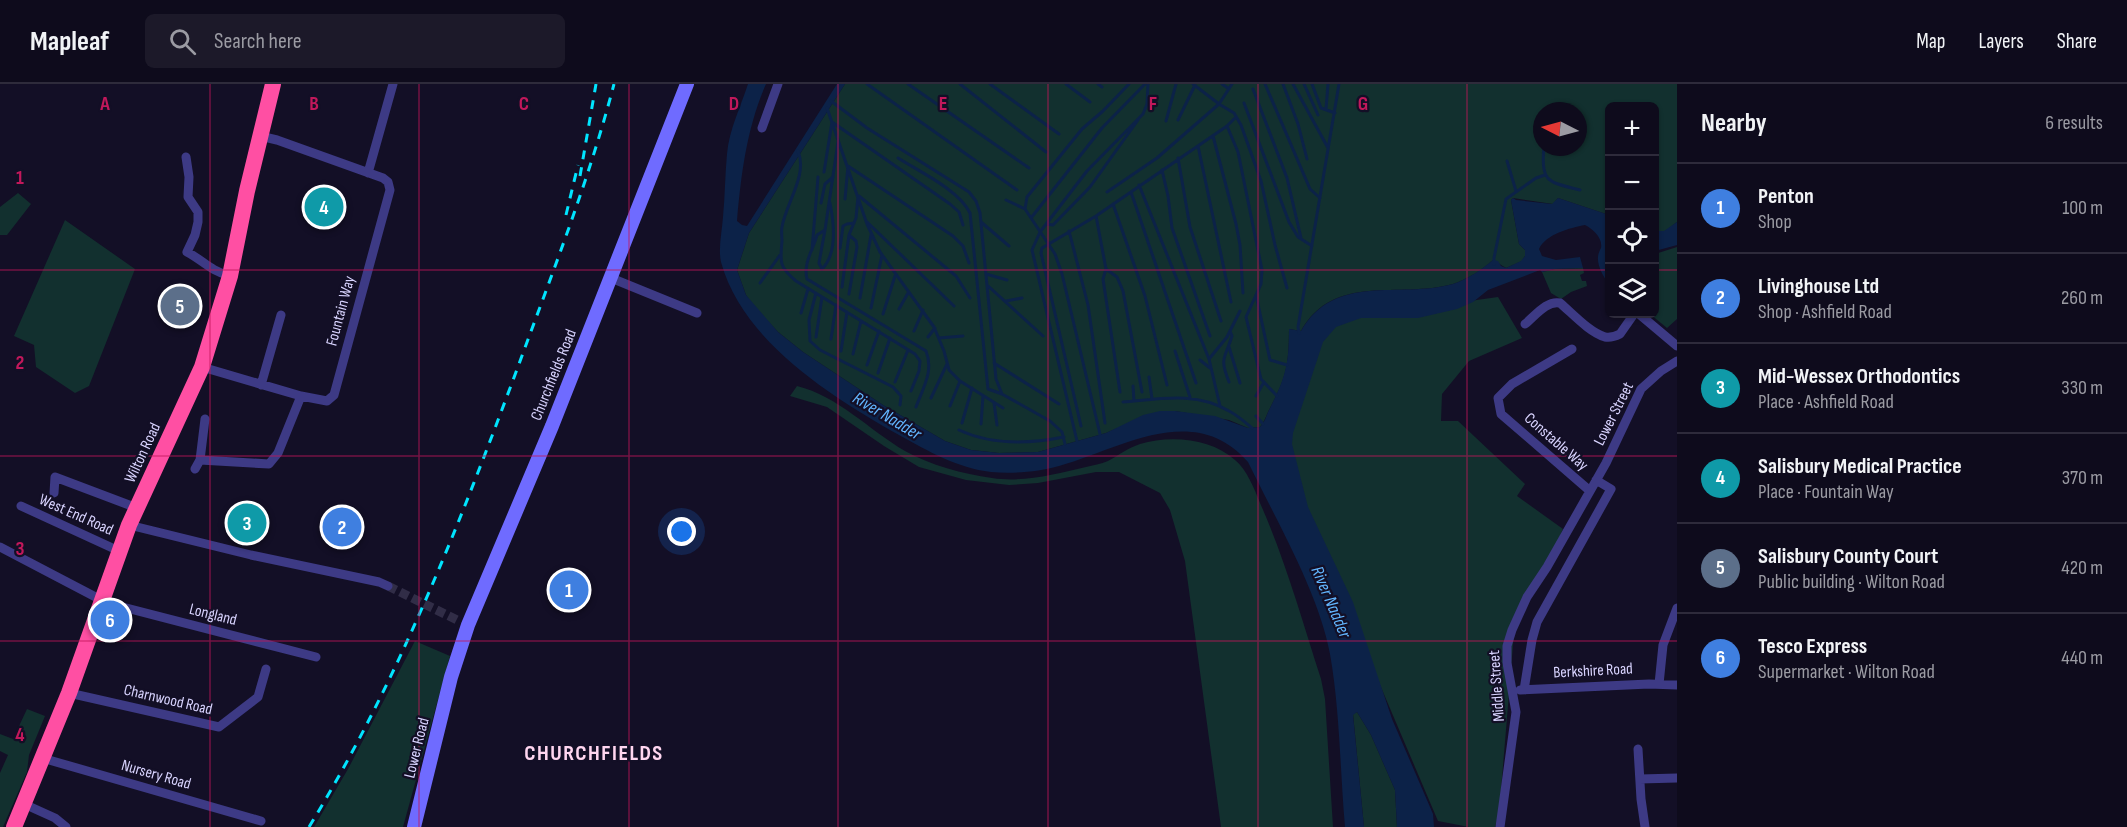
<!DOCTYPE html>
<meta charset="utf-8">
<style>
:root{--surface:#0e0b1c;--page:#1c1929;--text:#f1f3f6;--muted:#9b9ba3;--line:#2e2b3b;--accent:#2563eb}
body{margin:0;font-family:"Sofia Sans Condensed",sans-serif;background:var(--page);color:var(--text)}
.controls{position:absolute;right:18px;top:18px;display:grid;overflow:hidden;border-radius:9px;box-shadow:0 2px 4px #0004}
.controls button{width:54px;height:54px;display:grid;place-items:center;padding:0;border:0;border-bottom:2px solid var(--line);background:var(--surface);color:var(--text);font:30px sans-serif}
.compass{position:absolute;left:1533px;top:18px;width:54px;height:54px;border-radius:50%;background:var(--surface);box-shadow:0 2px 4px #0004;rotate:276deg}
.you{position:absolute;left:682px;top:448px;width:21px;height:21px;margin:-15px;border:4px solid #fff;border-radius:50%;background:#1a73e8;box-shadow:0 0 0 9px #1a73e833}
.badge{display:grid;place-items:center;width:39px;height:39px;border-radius:50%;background:var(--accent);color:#fff;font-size:20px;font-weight:700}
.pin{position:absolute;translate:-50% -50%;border:3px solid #fff;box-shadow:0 2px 6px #0006}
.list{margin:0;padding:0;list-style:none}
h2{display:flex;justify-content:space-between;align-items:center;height:78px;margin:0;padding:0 24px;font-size:26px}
h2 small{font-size:20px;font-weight:400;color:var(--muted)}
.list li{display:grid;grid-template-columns:39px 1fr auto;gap:18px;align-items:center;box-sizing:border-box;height:90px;padding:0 24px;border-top:2px solid var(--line)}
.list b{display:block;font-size:22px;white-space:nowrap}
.list p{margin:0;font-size:20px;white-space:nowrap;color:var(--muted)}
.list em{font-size:20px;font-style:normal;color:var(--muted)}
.icon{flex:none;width:33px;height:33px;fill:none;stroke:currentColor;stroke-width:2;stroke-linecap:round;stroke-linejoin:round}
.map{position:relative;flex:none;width:1677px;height:743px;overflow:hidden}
header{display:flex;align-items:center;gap:36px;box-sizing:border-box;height:84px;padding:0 30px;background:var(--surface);border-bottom:2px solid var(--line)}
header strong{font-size:28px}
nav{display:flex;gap:33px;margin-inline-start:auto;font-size:21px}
.search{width:420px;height:54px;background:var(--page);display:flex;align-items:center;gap:15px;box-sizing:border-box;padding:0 21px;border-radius:9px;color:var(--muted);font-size:22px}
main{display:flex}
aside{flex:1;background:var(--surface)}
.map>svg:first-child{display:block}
</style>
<header>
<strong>Mapleaf</strong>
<div class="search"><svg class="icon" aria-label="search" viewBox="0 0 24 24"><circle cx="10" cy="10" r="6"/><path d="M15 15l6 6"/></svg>Search here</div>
<nav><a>Map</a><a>Layers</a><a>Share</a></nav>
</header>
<main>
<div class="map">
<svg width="1677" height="743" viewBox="0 0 1677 743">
<rect width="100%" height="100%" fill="#130f26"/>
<!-- green -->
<path fill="#12302f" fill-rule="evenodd" d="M845,0H1677V138L1664,148L1655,147L1654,22H1610L1609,131L1558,114L1553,120L1513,114L1511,116L1519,160L1525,166V172L1522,177L1506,184L1493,176C1482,186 1468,195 1453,200C1399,215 1334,188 1301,247L1289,245C1289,282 1286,294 1269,326C1266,332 1265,337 1260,343L1248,344L1229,336L1175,327L1120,343L1106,349L1038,368L999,369L971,366L945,357L883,321L803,268L778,248L753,221L746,211L737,186L749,149ZM1542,27H1578V63H1542Z
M18,109L31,120L7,151H0V123Z
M65,136L135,185L89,302L75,309L36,283L34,261L14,252Z
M1677,163V235L1667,244L1650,230H1654L1655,170Z
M1583,184L1584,189L1580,191L1582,197H1586L1587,202L1571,208L1561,215L1551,209L1542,188L1555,185Z
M1498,213L1522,254L1469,277L1442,310L1441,337H1458L1525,400L1517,412L1563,445L1553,468L1515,537L1499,730L1495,743H1469L1438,737L1279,364L1315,262L1335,236Z
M797,302C838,312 869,346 905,367C930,381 963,390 992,394C1023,399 1056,390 1086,383C1093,381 1101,380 1108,377C1119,371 1128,364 1140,360C1170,351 1211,354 1235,376C1247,386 1254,404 1260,419C1285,475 1302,536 1321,595L1325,615L1333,743H1221L1185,477L1170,426L1160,409L1119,388H1096L1038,399L1009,401L966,396L919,383L884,362L827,323L790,312Z
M415,557L450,572L403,743H314L348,685Z
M27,625L45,632L29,671L27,688L3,743H0V689L8,671L0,667V650L13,655Z
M1357,628L1371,651L1395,706L1397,743H1364L1353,630Z"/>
<!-- water -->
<path fill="#0c2248" d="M748,0H766C747,43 741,90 737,137L742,141L747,142L837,0H845L749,149L737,186L746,211L778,248L803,268L883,321L945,357L971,366L999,369L1038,368L1106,349L1143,331L1160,327H1175L1215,332L1248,344L1260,343C1265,338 1266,332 1269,326C1285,295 1289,281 1289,245L1301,247C1335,188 1399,215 1453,200C1468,195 1481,186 1493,176L1498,177L1501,182L1506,184L1521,177L1525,172V166L1519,160L1511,116L1513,114L1516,116L1552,120L1558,114L1609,131V200C1604,194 1597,182 1598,173C1598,170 1600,166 1601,164C1603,154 1593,145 1585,141C1570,144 1546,150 1539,165L1542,172L1556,176L1580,173L1583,184L1555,185L1542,188L1540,186L1488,206L1473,218L1457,225L1418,234H1361L1336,243L1323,258L1293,349L1292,360L1308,423L1353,518L1392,635L1433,730L1434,743H1397L1395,706L1371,651L1357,628L1353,631L1364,743H1345C1340,686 1340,627 1330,570C1319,509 1275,434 1248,378C1194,316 1120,365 1059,382C1039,388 1012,390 991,388C957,384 928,367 899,351C832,313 743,258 721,178C718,165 722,147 723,133C725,112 725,91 727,70C729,46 741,22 748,0Z
M1677,138V161L1655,167V147H1664Z"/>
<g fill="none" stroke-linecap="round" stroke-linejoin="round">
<!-- stream -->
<path stroke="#0c2248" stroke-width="3" d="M867,0L1017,106
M908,0L1029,84
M960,0L1046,68
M990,0L1059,50
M1066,0L1090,18
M1098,0L1102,3
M1222,0L1229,5
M1232,0L1219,20L1234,29L1241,41L1261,97L1275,161L1287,204
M1265,0L1310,105L1320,114
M1283,0L1298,40L1307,75
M1293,0L1328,64
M1304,0L1318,31
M1312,0L1321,24L1335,29
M1253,5L1287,94L1301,154
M831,17L867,44L969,108L976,117L980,129L996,295L1002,310L1050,337L1062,348L1065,360
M1244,19L1289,138L1298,153L1312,162
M827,24L867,140L880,168L934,243L944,267L949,286L960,297L1003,324
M1326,25L1328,0
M1178,36L1195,1
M1166,37L1176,0
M1227,42L1238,68L1262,186L1261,200L1246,233L1261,295L1277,312
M1213,52L1236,140L1240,161L1243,209
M838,58L825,146L817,151C813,166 803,179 807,195L926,267C934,287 923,304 916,323
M1198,62L1231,218
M1544,63C1540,99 1549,98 1580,106
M798,67C808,91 786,119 782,143C781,148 782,152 782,157C780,178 779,183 796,197L915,270L920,277L919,287L911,307
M898,74C920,88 959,106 970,129L988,305L1002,310
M1178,74L1190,143L1221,237
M1507,77L1516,107
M1162,86L1168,112L1172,144L1210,252
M824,88L832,38L950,120L959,128L963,141
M1139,101L1209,275
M1107,108L1157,74L1219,20L1193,0
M1131,108L1196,299
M859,112L956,192L970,214
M845,115L848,82L953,152L963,162L969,179
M1006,116L1025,125
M821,119L825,100L833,93
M1113,120L1145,212L1167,301
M1096,132L1106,185L1103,195L1120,308
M1031,134L1102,44L1145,0
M867,138L954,222
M981,138L1009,162
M1046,140L1053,141L1090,103L1138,36
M825,146L819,179L822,185C837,170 834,139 830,119
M1069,147L1088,221L1105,339
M840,164L843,142L847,140L854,139
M812,166L818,93
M1494,180V174L1506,115L1536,94L1545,91
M1106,185L1117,193L1123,207L1142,308
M986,190L1007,196
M760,199L780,171
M987,201L1043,252
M842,203L849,151
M816,209L809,236L810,257L820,266L893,303L901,312L900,321
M849,210L857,163L856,157L849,151L856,134L858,113
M1256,211L1270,276L1287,281
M860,214L871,151
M1006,217L1022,214
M871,224L882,171
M899,225L908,209
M801,229L808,205
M883,230L895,192
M914,247L923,226
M1299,249L1298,243L1339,0
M816,253L822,213
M928,253L935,244
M939,254L963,252
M831,255L836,221
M1229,263L1240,299
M841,267L847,228
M1175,267L1190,313
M853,270L861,237
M1200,276L1210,284
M994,279L1059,320
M867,281L879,247
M878,289L890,254
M1149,293L1152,315
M895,298L908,266
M1229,298C1219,273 1225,275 1232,252L1230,247
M1133,302L1134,317
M1256,312L1264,298
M931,314L947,280
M1123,318C1159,315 1196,307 1229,327C1237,331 1245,338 1252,344
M994,319L997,341
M950,322L960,297
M1220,322L1209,275L1227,253L1240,227
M1256,332L1263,340
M962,339L972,304
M981,340L983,312
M1081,342L1041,169L1042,164L1096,132L1227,42L1236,33
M959,346C991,361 1029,360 1064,353
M1100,350L1062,190L1055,170L1025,125L1027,113L1082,45L1103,27L1129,0
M1077,357L1032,166L1040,148L1087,87L1143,30L1147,20L1148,0"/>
<!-- street-tunnel -->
<path stroke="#312d47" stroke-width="9" stroke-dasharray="9 4.5" stroke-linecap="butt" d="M388,502L457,536"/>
<!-- street -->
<path stroke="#3d3a85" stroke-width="9" d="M762,44L778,0
M186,73L189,93L188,113L198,128V138L195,151L187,168C204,177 209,186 230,192
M368,89L393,0
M611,194L697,229
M1639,230L1677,262
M1525,240C1535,232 1547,216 1560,219C1573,230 1589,248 1605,253C1610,254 1616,252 1620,250L1634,230
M1572,265L1512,300L1498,314L1501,330L1590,407
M202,283L301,312L327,317L334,311L390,106L388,98L383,94L277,56L260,52
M261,301L281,231
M200,376L205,335
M195,385L200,376L269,380L278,369L301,312
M54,409L55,393L137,424
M21,422L119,467
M129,441L251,471L379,498L388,502
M0,463L107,519L316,573
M1659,600L1663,561L1677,524
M1520,606L1649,600L1677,601
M1524,606L1532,556L1537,538L1611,405L1596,396
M69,609L219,643L258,613L266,585
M1638,665L1641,715L1645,743
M42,674L261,737
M1640,695L1677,694
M24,720L55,734L66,743
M1500,743L1516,628L1507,579V562L1512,546L1527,513L1547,483L1606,379L1641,305L1661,287L1677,277"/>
<!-- secondary -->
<path stroke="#6f6bff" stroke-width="14" d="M414,743L451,593L468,541L552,342L687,0"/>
<!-- highway -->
<path stroke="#ff4fa3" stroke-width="16" d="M14,743L69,609L129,441L202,283L230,192L247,107L273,0"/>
<!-- rail -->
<path stroke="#00e5ff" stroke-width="3" stroke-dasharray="9 8" stroke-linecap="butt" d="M580,92L596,0
M566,131L578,81
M309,743C398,598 460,439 519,280C553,187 589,96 614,0"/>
</g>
<!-- grid -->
<path fill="none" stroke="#c2185b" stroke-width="1.5" stroke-opacity="0.55" d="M210,0V743M419,0V743M629,0V743M838,0V743M1048,0V743M1258,0V743M1467,0V743M0,186H1610M1654,186H1677M0,372H1677M0,557H1677"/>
<g text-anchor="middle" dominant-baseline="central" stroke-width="4.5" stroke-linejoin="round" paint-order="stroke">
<!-- street labels -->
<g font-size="16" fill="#d9d4ff" stroke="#130f26">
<text transform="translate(341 227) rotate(-75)">Fountain Way</text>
<text transform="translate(554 291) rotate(-68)">Churchfields Road</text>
<text transform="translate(1614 330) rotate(-63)">Lower Street</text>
<text transform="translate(1556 358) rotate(41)">Constable Way</text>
<text transform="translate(143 369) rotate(-65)">Wilton Road</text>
<text transform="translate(76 431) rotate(24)">West End Road</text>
<text transform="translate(213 531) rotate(14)">Longland</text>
<text transform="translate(1593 587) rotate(-3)">Berkshire Road</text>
<text transform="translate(1497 602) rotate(-94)">Middle Street</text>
<text transform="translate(168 616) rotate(13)">Charnwood Road</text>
<text transform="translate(417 664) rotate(-76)">Lower Road</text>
<text transform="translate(156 691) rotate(16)">Nursery Road</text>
</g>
<!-- water labels -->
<g font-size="18" font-style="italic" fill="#62b6ff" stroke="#130f26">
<text transform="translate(887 332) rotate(31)">River Nadder</text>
<text transform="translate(1331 518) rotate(67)">River Nadder</text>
</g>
<!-- district labels -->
<g font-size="22" font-weight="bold" letter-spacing="1.5" fill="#ffd6f0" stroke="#130f26">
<text x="594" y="669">CHURCHFIELDS</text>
</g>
</g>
<g font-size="20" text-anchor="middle" font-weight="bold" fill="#c2185b" stroke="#130f26" stroke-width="4.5" stroke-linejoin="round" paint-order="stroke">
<text x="105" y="26">A</text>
<text x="314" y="26">B</text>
<text x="524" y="26">C</text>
<text x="734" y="26">D</text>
<text x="943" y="26">E</text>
<text x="1153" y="26">F</text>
<text x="1363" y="26">G</text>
<text x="20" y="100">1</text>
<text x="20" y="285">2</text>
<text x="20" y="471">3</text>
<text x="20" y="657">4</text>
</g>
</svg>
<div class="controls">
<button>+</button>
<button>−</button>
<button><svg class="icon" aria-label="locate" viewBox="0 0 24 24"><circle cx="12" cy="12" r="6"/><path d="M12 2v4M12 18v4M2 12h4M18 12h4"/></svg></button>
<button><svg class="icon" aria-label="layers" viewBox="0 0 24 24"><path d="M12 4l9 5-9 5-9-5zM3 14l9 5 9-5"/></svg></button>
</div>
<svg class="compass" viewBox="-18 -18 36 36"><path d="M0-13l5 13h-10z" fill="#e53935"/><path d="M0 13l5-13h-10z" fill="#9b9ba3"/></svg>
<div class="you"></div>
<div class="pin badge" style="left:569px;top:506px;background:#3f7fe0">1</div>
<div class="pin badge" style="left:342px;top:443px;background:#3f7fe0">2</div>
<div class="pin badge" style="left:247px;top:439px;background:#0f9aa8">3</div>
<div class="pin badge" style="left:324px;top:123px;background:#0f9aa8">4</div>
<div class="pin badge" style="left:180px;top:222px;background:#5c6f8a">5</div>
<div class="pin badge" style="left:110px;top:536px;background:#3f7fe0">6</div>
</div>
<aside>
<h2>Nearby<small>6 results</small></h2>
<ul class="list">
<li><span class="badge" style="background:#3f7fe0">1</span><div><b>Penton</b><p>Shop</p></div><em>100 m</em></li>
<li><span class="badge" style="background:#3f7fe0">2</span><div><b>Livinghouse Ltd</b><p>Shop · Ashfield Road</p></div><em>260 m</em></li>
<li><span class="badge" style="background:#0f9aa8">3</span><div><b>Mid-Wessex Orthodontics</b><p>Place · Ashfield Road</p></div><em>330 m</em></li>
<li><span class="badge" style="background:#0f9aa8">4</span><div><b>Salisbury Medical Practice</b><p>Place · Fountain Way</p></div><em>370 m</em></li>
<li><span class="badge" style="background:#5c6f8a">5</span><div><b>Salisbury County Court</b><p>Public building · Wilton Road</p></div><em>420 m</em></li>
<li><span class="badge" style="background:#3f7fe0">6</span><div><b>Tesco Express</b><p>Supermarket · Wilton Road</p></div><em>440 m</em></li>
</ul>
</aside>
</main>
